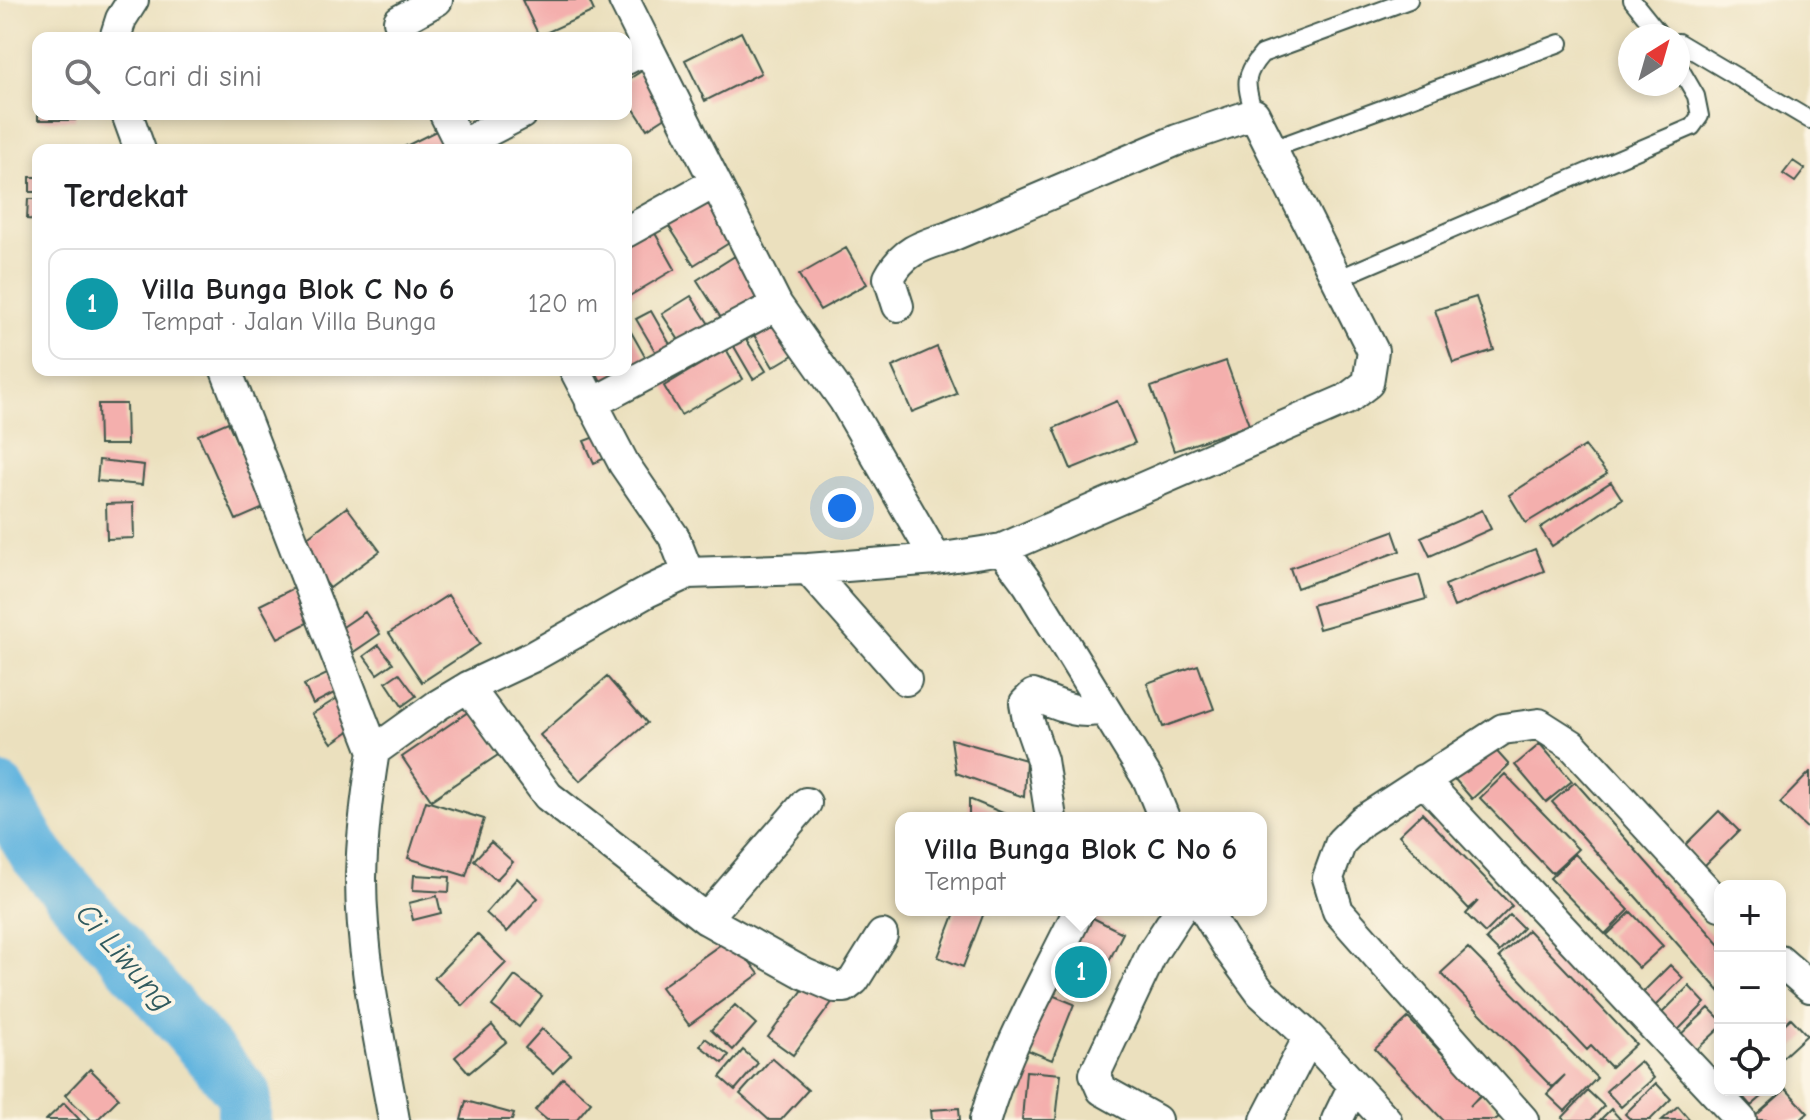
<!DOCTYPE html>
<html lang="id">
<meta charset="utf-8">
<style>
:root{--surface:#fff;--page:#f2f2f2;--text:#202124;--muted:#757577;--line:#e0e0e0;--accent:#0f766e}
body{margin:0;font-family:"Comic Neue",sans-serif;background:var(--page);color:var(--text)}
.controls{position:absolute;right:24px;bottom:24px;display:grid;overflow:hidden;border-radius:16px;box-shadow:0 4px 12px #0003}
.controls button{width:72px;height:72px;display:grid;place-items:center;padding:0;border:0;border-bottom:2px solid var(--line);background:var(--surface);color:var(--text);font:40px sans-serif}
.compass{position:absolute;left:1618px;top:24px;width:72px;height:72px;border-radius:50%;background:var(--surface);box-shadow:0 4px 12px #0003;rotate:37deg}
.you{position:absolute;left:842px;top:508px;width:28px;height:28px;margin:-20px;border:6px solid #fff;border-radius:50%;background:#1a73e8;box-shadow:0 0 0 12px #1a73e833}
.badge{display:grid;place-items:center;width:52px;height:52px;border-radius:50%;background:var(--accent);color:#fff;font-size:26px;font-weight:700}
.pin{position:absolute;translate:-50% -50%;border:4px solid #fff;box-shadow:0 2px 8px #0006}
.popup{position:absolute;left:895px;top:812px;width:372px;height:104px;box-sizing:border-box;display:grid;place-content:center;border-radius:16px;background:var(--surface);filter:drop-shadow(0 2px 6px #0005);font-size:26px;white-space:nowrap;color:var(--muted)}
.popup b{font-size:30px;color:var(--text)}
.popup::after{content:'';position:absolute;left:50%;top:100%;margin-left:-16px;border:16px solid transparent;border-top-color:var(--surface)}
.list{margin:0;padding:0;list-style:none}
h2{display:flex;justify-content:space-between;align-items:center;height:104px;margin:0;padding:0 32px;font-size:34px}
h2 small{font-size:26px;font-weight:400;color:var(--muted)}
.list li{display:grid;grid-template-columns:52px 1fr auto;gap:24px;align-items:center;box-sizing:border-box;height:112px;margin:0 16px 16px;padding:0 16px;border:2px solid var(--line);border-radius:16px}
.list b{display:block;font-size:30px;white-space:nowrap}
.list p{margin:0;font-size:26px;white-space:nowrap;color:var(--muted)}
.list em{font-size:26px;font-style:normal;color:var(--muted)}
.icon{flex:none;width:44px;height:44px;fill:none;stroke:currentColor;stroke-width:2;stroke-linecap:round;stroke-linejoin:round}
.map{position:relative;flex:none;width:1810px;height:1120px;overflow:hidden}
.search{position:absolute;background:var(--surface);box-shadow:0 4px 12px #0003;left:32px;top:32px;width:600px;height:88px;display:flex;align-items:center;gap:20px;box-sizing:border-box;padding:0 28px;border-radius:16px;color:var(--muted);font-size:30px}
.panel{position:absolute;background:var(--surface);box-shadow:0 4px 12px #0003;left:32px;top:144px;width:600px;height:232px;border-radius:16px}
.map>svg:first-child{display:block}
</style>
<div class="map">
<svg width="1810" height="1120" viewBox="0 0 1810 1120">
<rect width="100%" height="100%" fill="#fcf5e5"/>
<filter id="ink" filterUnits="userSpaceOnUse"><feTurbulence type="fractalNoise" baseFrequency=".0125" numOctaves="2"/><feDisplacementMap in="SourceGraphic" scale="16" xChannelSelector="R" yChannelSelector="G"/><feConvolveMatrix kernelMatrix="1 2 1 2 8 2 1 2 1" color-interpolation-filters="sRGB"/></filter>
<filter id="wash" filterUnits="userSpaceOnUse"><feTurbulence type="fractalNoise" baseFrequency=".006" numOctaves="4" result="noise"/><feDisplacementMap in="SourceGraphic" scale="32" xChannelSelector="R" yChannelSelector="G"/><feGaussianBlur stdDeviation="1.8" result="paint"/><feColorMatrix in="noise" values="0 0 0 0 0 0 0 0 0 0 0 0 0 0 0 0 0 1.4 0 .05"/><feComposite in="paint" operator="in"/></filter>
<g filter="url(#wash)">
<rect width="100%" height="100%" fill="#ebe0be"/>
<g fill="none" stroke-linecap="round" stroke-linejoin="round">
<!-- river -->
<path stroke="#64b5df" stroke-width="54" d="M0,791L36,854L244,1094V1120"/>
</g>
<g id="blocks">
<!-- building -->
<path fill="#f4afad" d="M522,0H589L594,11L539,36Z
M741,32L761,73L705,101L685,60Z
M645,69L672,113L647,129L626,97V81Z
M38,114H75V120H38Z
M442,128L453,150H398Z
M1793,161L1805,169L1795,182L1783,174Z
M30,177H38V192H30Z
M707,193L737,238L694,265L665,220Z
M28,199H38V220L27,219Z
M651,226L675,269L626,298V240Z
M846,248L867,284L820,310L799,275Z
M735,256L759,296L721,318L697,280Z
M691,296L714,332L686,351L662,314Z
M1476,297L1494,350L1453,363L1435,310Z
M651,311L676,355L662,363L636,319Z
M771,318L793,355L773,367L751,330Z
M626,323L648,362L604,387L595,370H626Z
M744,336L766,371L753,379L732,343Z
M937,347L957,394L912,412L892,367Z
M726,349L743,379L681,415L664,386Z
M1226,361L1249,425L1174,451L1151,387Z
M1117,401L1135,443L1071,469L1054,428Z
M98,404H126L127,445H99Z
M228,422L266,507L236,520L198,435Z
M600,435L610,456L594,463L584,441Z
M1585,446L1607,474L1526,523L1509,495Z
M99,460L144,465L142,485L97,481Z
M1611,482L1622,499L1552,546L1540,528Z
M133,503L134,538L107,539L106,504Z
M347,507L380,551L330,588L297,545Z
M1482,510L1491,529L1430,556L1421,537Z
M1393,531L1400,551L1297,588L1290,568Z
M1535,549L1544,571L1454,607L1445,585Z
M1419,575L1426,599L1319,629L1312,605Z
M294,588L311,621L278,638L260,605Z
M448,595L480,644L422,682L389,633Z
M365,612L380,634L352,653L337,631Z
M379,645L393,663L377,674L364,656Z
M1198,665L1214,709L1163,727L1147,683Z
M329,673L338,691L313,704L304,685Z
M399,673L416,696L402,706L386,682Z
M607,677L647,723L580,781L540,735Z
M339,697L358,725L332,743L312,714Z
M471,710L501,753L431,800L402,757Z
M951,739L1026,760L1024,797L956,773Z
M1490,744L1509,765L1472,799L1453,777Z
M1540,744L1572,781L1546,802L1515,765Z
M1810,772V831L1780,803Z
M1505,774L1578,849L1552,873L1480,798Z
M1575,782L1720,945V992L1552,802Z
M969,799L1015,818H969Z
M426,801L484,819L466,876L408,858Z
M1719,811L1739,831L1704,866L1684,846Z
M1422,813L1512,906L1485,933L1466,914L1478,901L1469,909L1399,835Z
M491,842L513,862L496,880L474,860Z
M1575,854L1629,910L1605,934L1550,878Z
M414,875L450,877L449,892L413,890Z
M517,878L538,898L507,932L486,913Z
M437,896L441,913L413,920L409,903Z
M956,910H985L963,967L938,957Z
M1631,912L1663,946L1639,968L1607,935Z
M1087,915L1123,933L1091,997L1055,979Z
M1510,915L1523,928L1499,952L1486,939Z
M1528,930L1636,1044L1611,1067L1591,1046L1587,1050L1499,957Z
M477,934L506,963L463,1006L434,978Z
M731,937L759,974L689,1025L661,987Z
M1468,948L1597,1078L1565,1111L1547,1094L1565,1075L1552,1087L1441,973Z
M1670,965L1683,978L1655,1006L1642,993Z
M515,976L542,996L519,1027L492,1006Z
M811,979L836,997L793,1055L768,1037Z
M1689,986L1705,1003L1678,1030L1662,1013Z
M1042,991L1074,1004L1052,1060L1020,1047Z
M735,1005L756,1024L733,1050L711,1030Z
M1709,1008L1720,1019V1028L1694,1052L1679,1036Z
M1408,1018L1481,1094L1470,1106L1482,1095L1500,1116L1495,1120H1443L1375,1049Z
M1791,1018L1807,1035L1783,1057L1780,1053V1028Z
M492,1025L506,1042L469,1073L455,1057Z
M542,1029L571,1055L553,1073L525,1048Z
M705,1038L729,1055L723,1063L700,1046Z
M743,1050L758,1063L735,1090L720,1077Z
M772,1058L808,1090L781,1120H769L740,1094Z
M1640,1061L1654,1078L1621,1107L1606,1091Z
M90,1069L119,1098L97,1120H91L65,1095Z
M1026,1071L1061,1074L1056,1120H1022Z
M563,1078L591,1102L576,1120H547L535,1110Z
M1656,1083L1671,1099L1650,1120H1631L1625,1114Z
M1786,1089L1808,1113L1800,1120H1751Z
M1737,1090H1770L1751,1106Z
M1588,1091L1604,1106L1591,1120H1565L1562,1118Z
M466,1101L514,1114L512,1120H461Z
M64,1103L80,1120H46Z
M1678,1106L1690,1120H1662Z
M959,1108L960,1120H932L931,1110Z
M1611,1109L1621,1120H1600Z"/>
</g>
</g>
<g filter="url(#ink)">
<use href="#blocks" fill-opacity="0" stroke="#3e5549" stroke-width="2"/>
<g fill="none" stroke-linecap="round" stroke-linejoin="round">
<defs>
<path id="service" d="M1632,0L1661,36
M1678,42L1810,120
M1254,114C1246,85 1242,77 1262,54L1409,0
M1270,150L1560,43
M1337,279L1692,127L1700,116L1696,96L1678,65"/>
<path id="minor" d="M624,0L648,48L626,59
M399,21L437,0
M115,38L121,19L133,0
M648,48L777,305L844,400L936,559
M127,114L140,150
M445,114L463,150
M461,145L521,114
M626,232L714,183
M226,370L374,751
M575,370L624,464L674,537L688,573
M591,404L777,305
M1002,549L1028,584L1149,781L1164,818
M808,569L906,680
M468,687L548,796L706,919L805,974L835,987H845L854,980L882,935
M1423,780L1741,1120
M1051,818L1042,760L1028,720L1025,703L1033,695C1054,703 1080,717 1102,708
M1205,910L1231,952L1261,993L1309,1037L1386,1120
M706,919L806,803
M1780,961L1810,987
M394,1120C380,1041 361,959 361,878C362,835 367,793 374,751L438,705L468,687L532,657L647,592L688,573L808,569L936,559L1002,549L1347,399L1368,383L1373,351L1254,114L1177,140L949,237C921,246 903,251 889,278L898,306
M985,1120C1006,1046 1046,979 1079,910
M1156,1120L1102,1090L1095,1074L1152,953L1180,910
M1266,1120L1309,1037
M1337,1120L1353,1087
M1523,1120L1338,911L1328,878L1341,842L1362,821L1503,729L1539,724L1572,745L1720,905"/>
</defs>
<!-- service casing -->
<use href="#service" stroke="#3e5549" stroke-width="20"/>
<!-- minor casing -->
<use href="#minor" stroke="#3e5549" stroke-width="34"/>
<!-- service -->
<use href="#service" stroke="#fff" stroke-width="16"/>
<!-- minor -->
<use href="#minor" stroke="#fff" stroke-width="30"/>
</g>
</g>
<g text-anchor="middle" dominant-baseline="central" stroke-width="8" stroke-linejoin="round" paint-order="stroke">
<!-- water labels -->
<g font-size="32" font-style="italic" fill="#305b5f" stroke="#fcf5e5">
<text transform="translate(125 957) rotate(49)">Ci Liwung</text>
</g>
</g>
</svg>
<div class="controls">
<button>+</button>
<button>−</button>
<button><svg class="icon" aria-label="locate" viewBox="0 0 24 24"><circle cx="12" cy="12" r="6"/><path d="M12 2v4M12 18v4M2 12h4M18 12h4"/></svg></button>
</div>
<svg class="compass" viewBox="-18 -18 36 36"><path d="M0-13l5 13h-10z" fill="#e53935"/><path d="M0 13l5-13h-10z" fill="#757577"/></svg>
<div class="you"></div>
<div class="pin badge" style="left:1081px;top:972px;background:#0f9aa8">1</div>
<div class="popup"><b>Villa Bunga Blok C No 6</b>Tempat</div>
<div class="search"><svg class="icon" aria-label="search" viewBox="0 0 24 24"><circle cx="10" cy="10" r="6"/><path d="M15 15l6 6"/></svg>Cari di sini</div>
<section class="panel">
<h2>Terdekat<small></small></h2>
<ul class="list">
<li><span class="badge" style="background:#0f9aa8">1</span><div><b>Villa Bunga Blok C No 6</b><p>Tempat · Jalan Villa Bunga</p></div><em>120 m</em></li>
</ul>
</section>
</div>
